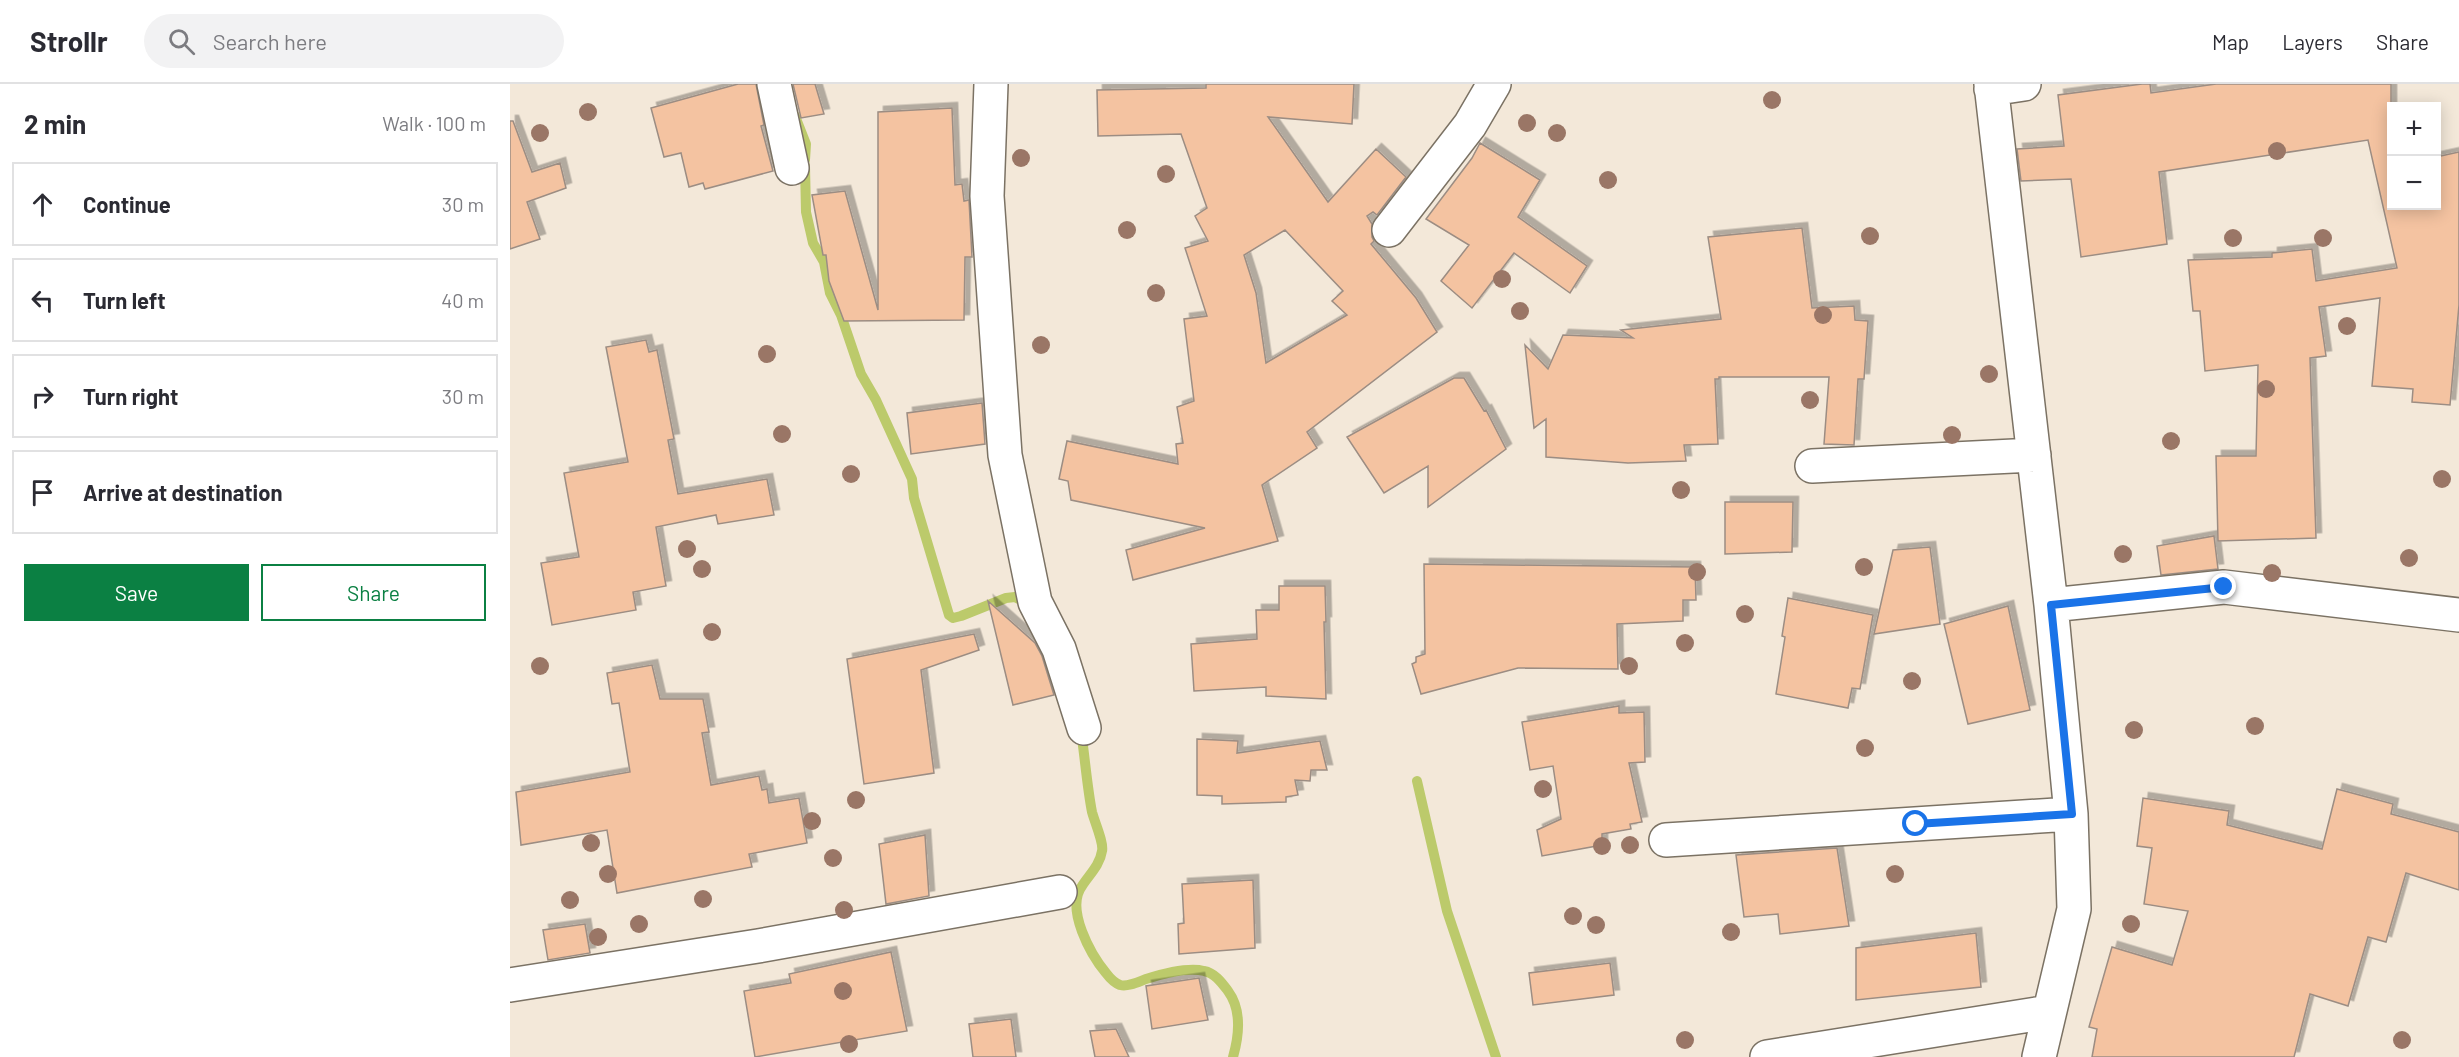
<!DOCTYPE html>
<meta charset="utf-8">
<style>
:root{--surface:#fff;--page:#f2f2f3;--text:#2b2b33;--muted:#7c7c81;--line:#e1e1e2;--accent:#0b8043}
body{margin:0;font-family:Barlow,sans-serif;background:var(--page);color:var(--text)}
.controls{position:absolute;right:18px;top:18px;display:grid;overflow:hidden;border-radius:0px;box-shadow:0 3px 15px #0003}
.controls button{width:54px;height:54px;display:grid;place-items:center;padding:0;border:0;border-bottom:2px solid var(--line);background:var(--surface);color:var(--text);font:30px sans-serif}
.stop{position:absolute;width:18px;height:18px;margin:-14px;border:4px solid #1a73e8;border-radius:50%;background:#fff}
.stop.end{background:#1a73e8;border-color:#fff;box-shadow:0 2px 6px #0008}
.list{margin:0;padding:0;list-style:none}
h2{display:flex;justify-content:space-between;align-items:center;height:78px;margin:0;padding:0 24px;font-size:26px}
h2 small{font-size:20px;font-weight:400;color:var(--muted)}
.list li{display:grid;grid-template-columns:39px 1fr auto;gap:18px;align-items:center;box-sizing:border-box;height:84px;margin:0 12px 12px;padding:0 12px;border:2px solid var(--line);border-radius:0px}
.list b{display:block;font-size:22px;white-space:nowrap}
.list em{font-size:20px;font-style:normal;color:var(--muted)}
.actions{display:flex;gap:12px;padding:18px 24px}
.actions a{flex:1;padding:14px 0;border:2px solid var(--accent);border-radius:0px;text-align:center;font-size:21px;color:var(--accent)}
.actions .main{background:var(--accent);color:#fff}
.icon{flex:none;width:33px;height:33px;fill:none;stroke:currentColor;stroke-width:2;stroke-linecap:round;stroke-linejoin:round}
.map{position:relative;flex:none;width:1949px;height:973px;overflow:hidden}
header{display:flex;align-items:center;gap:36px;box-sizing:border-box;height:84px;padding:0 30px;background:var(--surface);border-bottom:2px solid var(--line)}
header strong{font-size:28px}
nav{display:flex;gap:33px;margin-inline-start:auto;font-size:21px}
.search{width:420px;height:54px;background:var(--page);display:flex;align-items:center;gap:15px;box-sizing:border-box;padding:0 21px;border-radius:33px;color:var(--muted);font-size:22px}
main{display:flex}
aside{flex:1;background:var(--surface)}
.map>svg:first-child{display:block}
</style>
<header>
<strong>Strollr</strong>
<div class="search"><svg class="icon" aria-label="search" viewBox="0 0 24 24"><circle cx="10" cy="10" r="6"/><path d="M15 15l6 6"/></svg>Search here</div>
<nav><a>Map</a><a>Layers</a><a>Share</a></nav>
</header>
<main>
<aside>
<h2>2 min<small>Walk · 100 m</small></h2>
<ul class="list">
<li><svg class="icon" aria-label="ahead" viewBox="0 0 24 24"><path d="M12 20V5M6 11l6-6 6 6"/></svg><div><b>Continue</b></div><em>30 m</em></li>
<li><svg class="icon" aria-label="left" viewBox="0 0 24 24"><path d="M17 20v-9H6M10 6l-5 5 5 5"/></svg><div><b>Turn left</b></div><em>40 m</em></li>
<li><svg class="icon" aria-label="right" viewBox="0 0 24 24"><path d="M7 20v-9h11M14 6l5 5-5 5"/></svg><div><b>Turn right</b></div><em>30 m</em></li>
<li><svg class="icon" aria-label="arrive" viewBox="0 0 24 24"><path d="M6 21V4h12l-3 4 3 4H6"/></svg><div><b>Arrive at destination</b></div></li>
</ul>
<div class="actions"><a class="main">Save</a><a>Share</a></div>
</aside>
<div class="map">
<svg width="1949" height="973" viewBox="0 0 1949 973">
<defs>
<filter id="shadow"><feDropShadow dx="5.5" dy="-5.5" stdDeviation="0" flood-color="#0004"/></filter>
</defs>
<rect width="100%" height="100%" fill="#f3e8d9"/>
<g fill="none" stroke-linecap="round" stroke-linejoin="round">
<!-- stream -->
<path stroke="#bcca6b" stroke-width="10" d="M285,32L296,60L295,76
M295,82L296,128L303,159L314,178L320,209L331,231L351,290L366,316L402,395L404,414L439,531L443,534L451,532L496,514L505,513L518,520
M571,647C575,674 577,702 582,728C585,739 594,759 592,767C590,781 579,791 572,802C555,825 581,871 596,889C599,893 605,899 610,901C618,903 628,898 636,895C652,890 678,883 694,887C705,889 712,899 718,907C732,926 729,952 723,973
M907,697L937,827L986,973"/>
</g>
<!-- building -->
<path fill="#f4c3a1" stroke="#9c8d83" stroke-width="1.5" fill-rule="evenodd" filter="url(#shadow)" d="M228,0H246L254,41L251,42L263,87L195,105L193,99L179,103L171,69L154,73L141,24Z
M283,0H305L314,30L291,34Z
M696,0H844L842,40L758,33L818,118L866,65L896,93L867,131L863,128L857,132L862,140V153L864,157L861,160L906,214L927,248L797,348L807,364L752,401L768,457L623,496L616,466L695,444L561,416L558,397L549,395L557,357L668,380L666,360L673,359L667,323L684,317L674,235L697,232L675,164L698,157L685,132L697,124L671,50L588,52L587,6L696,4ZM775,146L833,207L822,217L837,231L756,279L746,209L734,171Z
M1632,0H1640L1641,9L1706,0H1881V122H1926V73L1949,68V221L1940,321L1902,318L1903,305L1862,302L1870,214L1809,223L1816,272L1800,274L1806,454L1708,457L1706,372H1746L1748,281L1695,287L1690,227H1683L1678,176L1762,173V169L1802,165L1806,197L1887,184L1858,56L1649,88L1657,160L1571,173L1561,95L1511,97L1507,65L1554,62L1548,11Z
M442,24L445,101L452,100L454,117L459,116L462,173H455L454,236L334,237L319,197L316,171H313L302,111L335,107L368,226V28Z
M0,37H3L22,88L50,79L56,104L17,118L30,155L0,165Z
M970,59L1030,96L1008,133L1077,182L1060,209L1004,169L962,224L931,197L959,161L916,135L962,74Z
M1292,144L1302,224L1344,222L1345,236L1358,237L1354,295H1348L1344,361L1314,360L1319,293H1209V295H1205L1208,360L1174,361L1176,377L1118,379L1036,373V335L1024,344L1015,261L1038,285L1053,251L1123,254L1111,246L1211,235L1198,153Z
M136,256L139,268L147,266L164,355L158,356L168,410L257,395L264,431L208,440L206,431L146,443L156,502L123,508L126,526L42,541L31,479L69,473L54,389L118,378L96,263Z
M944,294H954L974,327L976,326L996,365L918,423V382L874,409L837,353Z
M472,319L475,360L401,370L397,329Z
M1215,418H1283L1282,468L1215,470Z
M1704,452L1708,485L1651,491L1647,462Z
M1420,463L1430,540L1364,550L1383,466Z
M914,480L1185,483L1186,516H1173V537L1107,540L1108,585L1008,584L911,610L902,580L906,578V573L915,570Z
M769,502H815L816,538H814L816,615L756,612V603L684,607L681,560L747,555L746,526H769Z
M1278,514L1363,531L1350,605L1342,604L1338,624L1266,610L1275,553L1272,552Z
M478,517L525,559L532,572L544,611L503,621Z
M1498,522L1520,626L1458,640L1434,540Z
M464,550L469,566L411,586L424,689L354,700L337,575Z
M142,581L150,615H193L199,648L192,649L201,701L249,692L252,706L257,705L259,719L289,714L297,759L239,770L242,783L107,809L97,746L11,761L6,708L120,688L109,619L102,620L97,589Z
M1109,622V629L1134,628L1135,678L1119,679L1132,738L1120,740L1121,745L1092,750V761L1032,772L1027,746L1051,735L1043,682L1020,686L1012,638Z
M687,655L728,657L727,669L810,657L817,686H801L800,697L785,696L788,711L776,713V718L712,720V712L687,711Z
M1827,705L1883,720L1881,730L1949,748V806L1896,789L1876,858L1858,853L1838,922L1800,910L1784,973H1582L1587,945L1579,943L1602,863L1662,881L1678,827L1634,820L1642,764L1627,762L1633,714L1719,727L1717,741L1812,765Z
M415,751L419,812L376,820L369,760Z
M1327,764L1339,842L1270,850L1268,830L1234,833L1226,771Z
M743,796L745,864L669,870L668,840L674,839L672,800Z
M75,840L80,869L38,876L33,846Z
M1466,849L1471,903L1346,916V864Z
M381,868L397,947L245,973L234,907L281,899L279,890Z
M1100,879L1104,911L1023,921L1019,889Z
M689,894L698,936L642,945L636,902Z
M501,935L506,973H463L459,940Z
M606,945L619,973H585L580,947Z"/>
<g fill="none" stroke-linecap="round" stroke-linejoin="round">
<defs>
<path id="minor" d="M264,0L282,84
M481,0L477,112L495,371L525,518L549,565L574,644
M1481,0L1541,521L1561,730L1564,825L1529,973
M1481,5L1514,0
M879,146L960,41L984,0
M1302,382L1524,371
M1541,521L1714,503L1949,531
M1156,756L1561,730
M0,901L248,862L550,808
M1257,973L1539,928"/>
</defs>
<!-- minor casing -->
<use href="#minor" stroke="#7b7264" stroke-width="36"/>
<!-- minor -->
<use href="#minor" stroke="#fff" stroke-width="33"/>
</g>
<!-- trees -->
<g fill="#9a7666">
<circle cx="1262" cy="16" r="9"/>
<circle cx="78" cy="28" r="9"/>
<circle cx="1017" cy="39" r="9"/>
<circle cx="30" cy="49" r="9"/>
<circle cx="1047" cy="49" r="9"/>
<circle cx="1767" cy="67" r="9"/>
<circle cx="511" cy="74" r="9"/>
<circle cx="656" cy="90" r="9"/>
<circle cx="1098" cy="96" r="9"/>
<circle cx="617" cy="146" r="9"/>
<circle cx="1360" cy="152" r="9"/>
<circle cx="1723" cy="154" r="9"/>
<circle cx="1813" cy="154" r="9"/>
<circle cx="992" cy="195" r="9"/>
<circle cx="646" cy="209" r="9"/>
<circle cx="1010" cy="227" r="9"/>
<circle cx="1313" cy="231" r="9"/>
<circle cx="1837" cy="242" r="9"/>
<circle cx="531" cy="261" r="9"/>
<circle cx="257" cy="270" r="9"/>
<circle cx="1479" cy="290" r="9"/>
<circle cx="1756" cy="305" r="9"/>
<circle cx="1300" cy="316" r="9"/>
<circle cx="272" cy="350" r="9"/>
<circle cx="1442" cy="351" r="9"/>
<circle cx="1661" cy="357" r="9"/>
<circle cx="341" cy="390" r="9"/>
<circle cx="1932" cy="395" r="9"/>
<circle cx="1171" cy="406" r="9"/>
<circle cx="177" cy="465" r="9"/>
<circle cx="1613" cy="470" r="9"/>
<circle cx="1899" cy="474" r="9"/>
<circle cx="1354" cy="483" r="9"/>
<circle cx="192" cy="485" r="9"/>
<circle cx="1187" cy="488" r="9"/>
<circle cx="1762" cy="489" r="9"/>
<circle cx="1235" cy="530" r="9"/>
<circle cx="202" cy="548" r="9"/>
<circle cx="1175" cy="559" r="9"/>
<circle cx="30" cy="582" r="9"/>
<circle cx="1119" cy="582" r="9"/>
<circle cx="1402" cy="597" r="9"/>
<circle cx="1745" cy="642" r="9"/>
<circle cx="1624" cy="646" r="9"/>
<circle cx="1355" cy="664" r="9"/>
<circle cx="1033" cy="705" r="9"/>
<circle cx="346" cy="716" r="9"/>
<circle cx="302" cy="737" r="9"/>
<circle cx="81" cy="759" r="9"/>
<circle cx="1120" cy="761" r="9"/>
<circle cx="1092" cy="762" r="9"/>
<circle cx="323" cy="774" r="9"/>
<circle cx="98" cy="790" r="9"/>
<circle cx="1385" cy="790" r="9"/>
<circle cx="193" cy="815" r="9"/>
<circle cx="60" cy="816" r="9"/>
<circle cx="334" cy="826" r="9"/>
<circle cx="1063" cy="832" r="9"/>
<circle cx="129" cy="840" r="9"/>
<circle cx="1621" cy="840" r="9"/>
<circle cx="1086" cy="841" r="9"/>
<circle cx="1221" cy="848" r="9"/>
<circle cx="88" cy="853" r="9"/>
<circle cx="333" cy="907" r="9"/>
<circle cx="1175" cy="956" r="9"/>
<circle cx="1892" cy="956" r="9"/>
<circle cx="339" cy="960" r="9"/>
</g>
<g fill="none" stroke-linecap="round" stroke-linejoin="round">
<!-- route -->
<path stroke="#1a73e8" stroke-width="8" d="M1406,740L1562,730L1541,521L1714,503"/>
</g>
</svg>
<div class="controls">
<button>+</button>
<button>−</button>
</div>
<div class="stop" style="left:1406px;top:740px"></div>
<div class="stop end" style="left:1714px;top:503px"></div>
</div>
</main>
